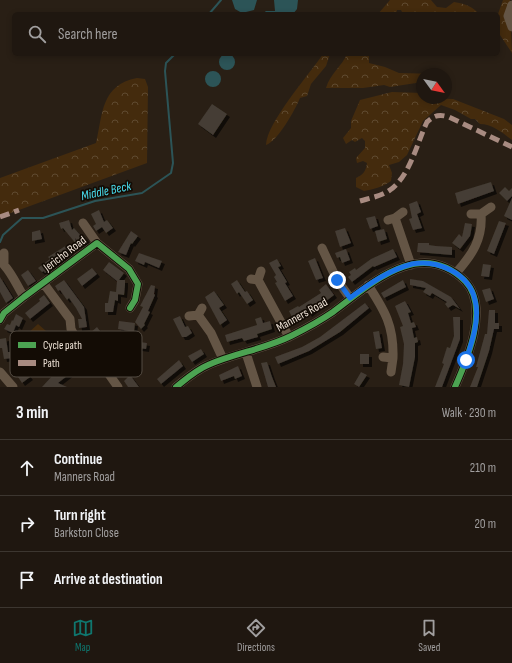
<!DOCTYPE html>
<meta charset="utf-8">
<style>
:root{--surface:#1f1710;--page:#272019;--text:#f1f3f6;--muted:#a19f9f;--line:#3c3630;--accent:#0f766e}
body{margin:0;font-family:"Sofia Sans Condensed",sans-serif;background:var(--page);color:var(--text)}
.compass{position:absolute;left:416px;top:68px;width:36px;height:36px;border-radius:50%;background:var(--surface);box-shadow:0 2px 6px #0003;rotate:123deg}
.stop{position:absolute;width:12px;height:12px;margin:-9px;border:3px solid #1a73e8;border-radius:50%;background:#fff}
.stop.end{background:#1a73e8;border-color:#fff;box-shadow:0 1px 4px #0008}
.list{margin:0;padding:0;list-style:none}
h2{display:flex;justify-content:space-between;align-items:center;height:52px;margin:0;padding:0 16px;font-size:17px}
h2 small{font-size:13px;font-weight:400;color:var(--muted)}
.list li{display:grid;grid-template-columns:26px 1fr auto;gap:12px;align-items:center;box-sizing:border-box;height:56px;padding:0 16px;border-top:1px solid var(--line)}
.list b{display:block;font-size:15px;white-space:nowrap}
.list p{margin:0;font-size:13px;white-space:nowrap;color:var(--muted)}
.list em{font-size:13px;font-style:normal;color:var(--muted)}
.icon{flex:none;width:22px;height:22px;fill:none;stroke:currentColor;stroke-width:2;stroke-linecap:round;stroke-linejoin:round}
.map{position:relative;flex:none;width:512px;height:387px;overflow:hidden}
.search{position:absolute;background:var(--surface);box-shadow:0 2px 6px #0003;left:12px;right:12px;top:12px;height:44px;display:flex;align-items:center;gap:10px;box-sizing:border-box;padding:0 14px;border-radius:6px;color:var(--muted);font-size:15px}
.sheet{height:220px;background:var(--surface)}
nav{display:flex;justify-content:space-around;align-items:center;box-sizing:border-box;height:56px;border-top:1px solid var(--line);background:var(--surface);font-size:11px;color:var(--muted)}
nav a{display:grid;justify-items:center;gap:2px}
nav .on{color:var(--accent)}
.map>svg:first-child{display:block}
</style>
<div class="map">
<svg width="512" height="387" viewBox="0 0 512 387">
<defs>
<pattern id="forest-crowns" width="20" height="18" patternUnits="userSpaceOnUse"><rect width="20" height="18" fill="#442b0d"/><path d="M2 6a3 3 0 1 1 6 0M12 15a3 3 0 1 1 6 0" fill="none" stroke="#5f4a30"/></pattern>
<filter id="shadow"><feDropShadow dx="3" dy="3" stdDeviation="0" flood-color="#0009"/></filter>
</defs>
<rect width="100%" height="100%" fill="#291f15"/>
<!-- green -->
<path fill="#442b0d" d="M38,324L46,331L48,342L72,338L74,345L66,356L53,365L45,376L40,374L21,349L27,334Z"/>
<!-- forest -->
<path fill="url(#forest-crowns)" d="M390,0H431L437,7L446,8L454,2C465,4 472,6 479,14H403L401,10H397L396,14H378Z
M503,0H510L512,53L498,32V14Z
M323,54H330L326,66L311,84L307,96L300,98C295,110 278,141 266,145C267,122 309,75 323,54Z
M347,54H369V63L385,67L399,73L439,74H422V86L416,83L390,87L384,85L363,88H326C330,74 342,66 347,54Z
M137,78L145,79L148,87L147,163L0,217V178L96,143C103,113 101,85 137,78Z
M392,92L422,93V98L453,99L504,119L512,125V140C503,133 492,124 480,124L475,119H471L455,110L441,105L423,121L407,155L399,162L389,165L392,173L391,181C383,187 374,189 364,191L356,187V178C363,175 366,171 367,163L363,161L357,163L356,158L365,148V141L362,138L355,142L352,140L346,144L343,138L351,128V121L360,100Z"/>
<!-- water -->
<path fill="#2c5457" d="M232,0H257L254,10L242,13L235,9Z
M274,0H298L297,9L293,14H262L266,11H275Z
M219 62a8 8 0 1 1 16 0a8 8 0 1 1-16 0Z
M205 79a8 8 0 1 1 16 0a8 8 0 1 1-16 0Z"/>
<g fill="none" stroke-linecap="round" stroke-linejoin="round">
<!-- stream -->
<path stroke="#2c5457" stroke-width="2" d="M209,14L221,0
M0,242L3,235L22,218H43L95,201L142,193L171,173L173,163L165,71L166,63L175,54"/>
</g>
<!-- building -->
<path fill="#443c34" filter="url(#shadow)" d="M212,104L227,114L213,135L198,124Z
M491,182L494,191L458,204L455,193Z
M505,187L509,191L512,188V196L507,201L499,193Z
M512,198V220L504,216Z
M417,201L421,212L417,214L422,228L413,230L409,219L412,218L409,204Z
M99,210L104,222L107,220L113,228L106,233L102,227L96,231L93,226L96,224L91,214Z
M375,216L378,226L370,229L366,218Z
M69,220L72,230L74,228L82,237L84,236L88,242L82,247L75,238L77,245L63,228L61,229L59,223Z
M499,221L506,223L494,254L487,251Z
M465,223L472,224L471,231L470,236L460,249L452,243L459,234L462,237Z
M345,228L351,243L340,247L335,231Z
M384,229L387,239L378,242L375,231Z
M40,230L42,239L32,241V232Z
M131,231L138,236L132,244L131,243L126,255L118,252Z
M418,243H429V245L436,246L452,247V255L417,252Z
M67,245L71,250L69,251L72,254L67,258L66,256L45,273L44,271L42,272L38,268L50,259L48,257Z
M346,249L350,260L342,263L340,257L337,258L335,253Z
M393,249L397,257L374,267L373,266L352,282L348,277L351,275L349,272L355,268L356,270L371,259Z
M139,253L162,261L159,268L145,262L144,265L135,261Z
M315,258L323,278L316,280L308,261Z
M277,259L281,266L278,267L287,282L285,283L293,296L285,301L275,283L277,282L274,277L276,275L269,263Z
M109,262L124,273L119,280H125V285L124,295L118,294V301L115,300L113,312H105V303H108L110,291L116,292L117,281L103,270Z
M483,264L491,265L489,277L481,276Z
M92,268L97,274L82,286L77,279Z
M28,270L36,281L28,286L21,275Z
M0,277L13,298L6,303L0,292Z
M410,279L423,281L451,297L460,309L453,305L448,308L445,304L447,302L432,293L430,296L423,292L426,288L410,285Z
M64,280L84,307L87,327L79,328L78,319H82L76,308L69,298L67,300L60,290L58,291L55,286Z
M237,280L245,292L247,291L253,300L247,304L239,292L237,294L231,284Z
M403,280L406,287L384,298L381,293Z
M326,284L334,295L309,314L307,311L293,319L289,311L298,306L299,307L321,293L319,290Z
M151,285L155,286L154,294L155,295L148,311L150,312L144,324L145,325L141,329L135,322L143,307L140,306Z
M490,288L494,299L486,302L482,290Z
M214,291L224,305L219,308L227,320L220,325L205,297Z
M44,295L50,303L30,319L25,313L40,301L39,299Z
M405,301L411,312L408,313L411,323L414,322L416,327L412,328L414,338L417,337L418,342L415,343V357L409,387L399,385L403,364L404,344L400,327L403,326L395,306Z
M365,303L369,308L340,332L309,351L278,364L275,357L302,347L320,337Z
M489,310H495V323H499V329H494L489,351L477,387H470L478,367H476L485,334H487Z
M16,314L23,318L19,327L16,325L13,333L4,329L7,324L10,325L12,320L13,321Z
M180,316L185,327L188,326L192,333L186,337H182L173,319Z
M261,317L263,323L270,321L272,329L257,334L258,337L244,341L242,338L227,342L225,335L257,325L255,319Z
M453,317H460V339L442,387H435L444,364L442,363L447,347L450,348L454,336Z
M119,321L135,323L134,332L118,329Z
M97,327L106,339V336L113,345L107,350L98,339L95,341L91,337L93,336L90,333Z
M379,331L382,348L376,349L373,332Z
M6,338L8,352H12V358L4,359L2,348H0V339Z
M133,341L147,343L146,349L139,348L140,343L123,356L119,351Z
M90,347L95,354L58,383L67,387H42L53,375L55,376Z
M201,349L204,354L192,362L188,356Z
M360,354H369V364H360Z
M16,360L30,377L22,383L10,365Z
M179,360L183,366L161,384L157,379Z
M267,362L272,377L276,387H268L261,363Z
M238,366L242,376L235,379L234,376L221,381L219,375Z
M361,372L367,375L359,387L354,384Z
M130,375L139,387H128L124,381Z"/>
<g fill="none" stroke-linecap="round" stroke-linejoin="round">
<!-- minor -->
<path stroke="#645545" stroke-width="9" d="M512,5L508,16L512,27
M471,214H481L491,207
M395,218L411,265
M388,220L395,218L403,212
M83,223L97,243
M322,248L337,280L350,298
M4,253V265C13,275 17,286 24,297
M456,273C472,255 483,239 481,214
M251,279L258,280L261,271
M258,280L289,337
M44,284L70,319L71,329L79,344
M368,285C385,311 394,326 393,358L383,357
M198,315L211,333L223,359
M189,316L198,315L202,308
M0,320L4,313L24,297L97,243L129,269L138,284L135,300L130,308
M246,353L257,387
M0,372L13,387
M391,372L393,358
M108,373L118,387
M176,387C186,379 196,370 208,365C235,353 265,349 291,336C305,329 320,321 333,312C371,284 420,237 465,281C490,307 467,360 455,387"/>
<!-- quiet -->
<path stroke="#a88b81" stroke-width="5" stroke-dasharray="10 5" stroke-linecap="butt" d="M360,201C370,198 382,196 390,190C410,176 417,143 427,122C435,115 439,114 449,117L512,147
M0,217L19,210"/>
<defs>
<path id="cycleway" d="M0,320L4,313L24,297L97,243L129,269L138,284L135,300L130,308
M176,387C186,379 196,370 208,365C235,353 265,349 291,336C305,329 320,321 333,312C371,284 420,237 465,281C490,307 467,360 455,387"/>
</defs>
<!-- cycleway casing -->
<use href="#cycleway" stroke="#130c05" stroke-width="8"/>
<!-- cycleway -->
<use href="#cycleway" stroke="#4ca352" stroke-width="6"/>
</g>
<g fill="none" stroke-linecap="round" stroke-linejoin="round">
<!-- route -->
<path stroke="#1a73e8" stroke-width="5" d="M337,280L350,298C369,284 389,270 412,264C437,259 469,273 475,300C480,319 472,342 466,360"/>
</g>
<g text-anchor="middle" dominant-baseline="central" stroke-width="3.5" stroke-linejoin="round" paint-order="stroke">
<!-- street labels -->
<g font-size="12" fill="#f0e4d8" stroke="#130c05">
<text transform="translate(65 254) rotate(-37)">Jericho Road</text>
<text transform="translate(302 315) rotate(-29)">Manners Road</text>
</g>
<!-- water labels -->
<g font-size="13" font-style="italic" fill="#49dff0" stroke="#130c05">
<text transform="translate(106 191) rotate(-12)">Middle Beck</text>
</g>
</g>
<!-- legend -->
<rect x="10" y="331" width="132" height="46" rx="6" fill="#130c05" stroke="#554d44" stroke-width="1"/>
<rect x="18" y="342" width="18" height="6" fill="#4ca352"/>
<rect x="18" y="360" width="18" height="6" fill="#a88b81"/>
<g font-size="11" fill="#f0e4d8">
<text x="43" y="349">Cycle path</text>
<text x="43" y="367">Path</text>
</g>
</svg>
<svg class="compass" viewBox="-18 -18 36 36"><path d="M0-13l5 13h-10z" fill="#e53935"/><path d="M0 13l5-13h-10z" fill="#a19f9f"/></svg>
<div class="stop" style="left:466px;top:360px"></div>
<div class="stop end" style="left:337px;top:280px"></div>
<div class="search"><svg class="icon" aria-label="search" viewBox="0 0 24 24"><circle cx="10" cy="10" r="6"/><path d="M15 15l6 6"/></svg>Search here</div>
</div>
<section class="sheet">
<h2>3 min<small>Walk · 230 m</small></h2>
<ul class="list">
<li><svg class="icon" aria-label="ahead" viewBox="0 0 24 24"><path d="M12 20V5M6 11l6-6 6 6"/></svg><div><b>Continue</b><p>Manners Road</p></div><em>210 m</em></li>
<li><svg class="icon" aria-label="right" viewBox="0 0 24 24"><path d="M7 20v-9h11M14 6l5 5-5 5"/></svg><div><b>Turn right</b><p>Barkston Close</p></div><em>20 m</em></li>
<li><svg class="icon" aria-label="arrive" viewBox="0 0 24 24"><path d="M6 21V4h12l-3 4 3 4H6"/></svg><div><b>Arrive at destination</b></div></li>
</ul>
</section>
<nav>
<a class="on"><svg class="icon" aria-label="map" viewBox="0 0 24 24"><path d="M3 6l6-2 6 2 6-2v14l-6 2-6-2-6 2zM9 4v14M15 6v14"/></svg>Map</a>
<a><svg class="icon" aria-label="directions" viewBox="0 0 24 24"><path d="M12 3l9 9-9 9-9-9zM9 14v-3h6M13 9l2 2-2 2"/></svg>Directions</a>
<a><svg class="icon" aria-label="saved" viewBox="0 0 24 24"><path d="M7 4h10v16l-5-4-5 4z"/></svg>Saved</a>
</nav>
